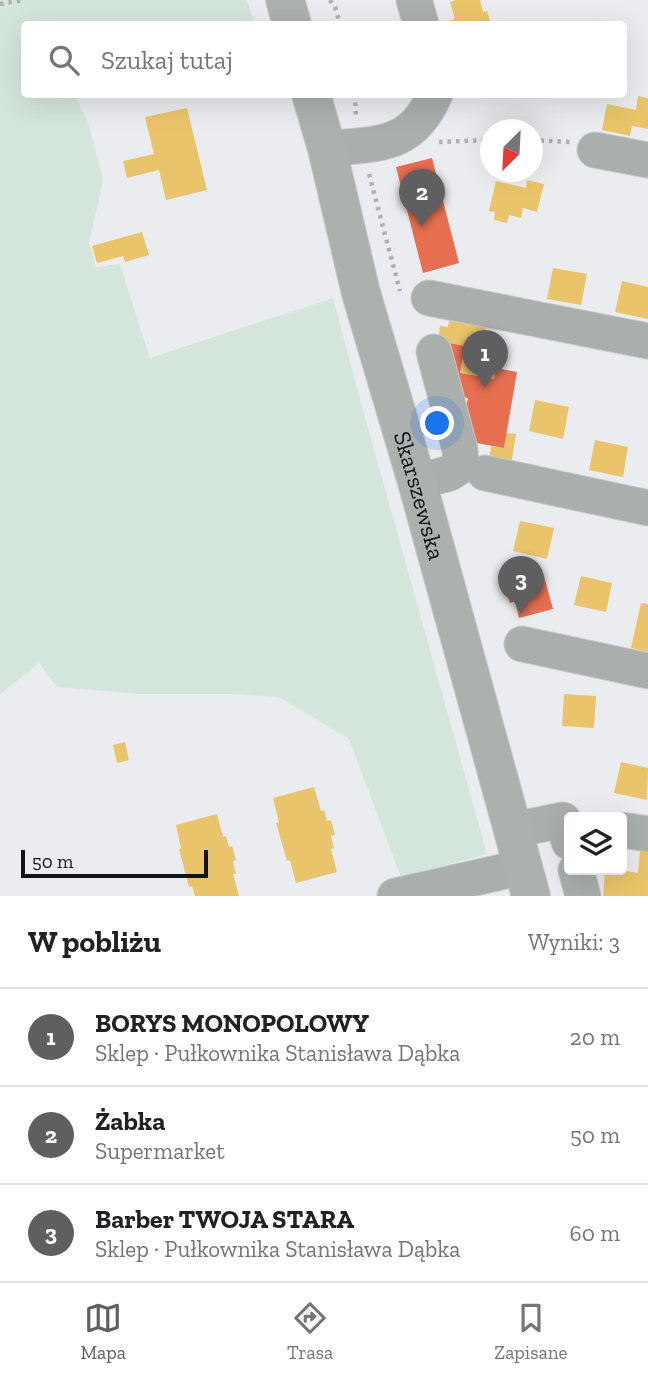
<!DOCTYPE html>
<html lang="pl">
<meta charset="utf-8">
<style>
:root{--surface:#fff;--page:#f2f2f2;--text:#202124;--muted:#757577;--line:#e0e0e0;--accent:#5f5f61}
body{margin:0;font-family:"Zilla Slab",serif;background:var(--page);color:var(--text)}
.controls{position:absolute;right:21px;bottom:21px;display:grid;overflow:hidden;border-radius:7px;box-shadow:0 7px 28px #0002}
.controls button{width:63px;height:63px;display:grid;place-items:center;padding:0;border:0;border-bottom:2px solid var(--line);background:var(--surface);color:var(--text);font:35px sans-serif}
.compass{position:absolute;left:480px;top:119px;width:63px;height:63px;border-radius:50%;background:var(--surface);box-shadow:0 7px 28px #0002;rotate:204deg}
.scale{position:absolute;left:21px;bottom:18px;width:187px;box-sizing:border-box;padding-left:7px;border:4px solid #131315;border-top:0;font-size:19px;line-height:24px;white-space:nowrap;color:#131315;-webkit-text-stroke:5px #eaebf0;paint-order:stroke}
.you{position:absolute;left:438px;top:424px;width:24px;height:24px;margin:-18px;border:5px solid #fff;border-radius:50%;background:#1a73e8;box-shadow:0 0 0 10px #1a73e833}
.badge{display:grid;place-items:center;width:46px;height:46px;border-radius:50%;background:var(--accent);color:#fff;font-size:23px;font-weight:700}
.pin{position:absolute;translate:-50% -58px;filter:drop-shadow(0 2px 4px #0008)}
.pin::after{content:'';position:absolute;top:37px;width:24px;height:21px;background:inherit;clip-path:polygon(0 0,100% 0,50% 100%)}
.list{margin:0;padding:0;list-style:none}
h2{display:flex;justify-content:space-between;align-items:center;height:91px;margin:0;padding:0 28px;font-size:30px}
h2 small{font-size:23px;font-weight:400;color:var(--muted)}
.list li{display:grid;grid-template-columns:46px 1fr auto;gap:21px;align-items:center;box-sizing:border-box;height:98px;padding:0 28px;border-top:2px solid var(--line)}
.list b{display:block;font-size:26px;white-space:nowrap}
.list p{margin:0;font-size:23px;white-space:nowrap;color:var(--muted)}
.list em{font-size:23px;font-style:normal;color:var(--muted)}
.icon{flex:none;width:38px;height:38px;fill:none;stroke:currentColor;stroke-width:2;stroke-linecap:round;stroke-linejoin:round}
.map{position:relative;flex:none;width:648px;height:896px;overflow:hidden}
.search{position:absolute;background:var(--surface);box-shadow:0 7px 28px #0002;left:21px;right:21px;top:21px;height:77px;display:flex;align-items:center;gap:18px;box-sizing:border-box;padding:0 24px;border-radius:7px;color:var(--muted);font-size:26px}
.sheet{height:385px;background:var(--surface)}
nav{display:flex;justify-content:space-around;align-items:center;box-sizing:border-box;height:98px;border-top:2px solid var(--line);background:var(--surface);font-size:19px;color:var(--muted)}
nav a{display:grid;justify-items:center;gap:4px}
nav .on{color:var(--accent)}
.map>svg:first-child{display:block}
</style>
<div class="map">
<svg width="648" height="896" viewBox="0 0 648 896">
<rect width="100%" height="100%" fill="#ebecef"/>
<!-- green -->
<path fill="#d4e6db" d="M0,0H247L254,21L243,24H24V94L75,95L89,125L103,180L89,244L96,267L120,264L150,358L333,298L358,392L487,854L401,877L349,739L279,697L231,694H140L57,687L39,663L0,694Z"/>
<!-- homes -->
<path fill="#e9c46a" d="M456,0H480L483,12L487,11L491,24H439L455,19L450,2Z
M638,96L648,98V129L632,126L630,136L602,130L607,104L636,110Z
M187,108L207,190L166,200L159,170L127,178L123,161L154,154L145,117Z
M527,180L544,184L537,212L523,208L521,218L509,215L507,223L494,220L495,212L489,211L496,181L526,188Z
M142,232L149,255L125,262L123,256L97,263L92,246Z
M553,268L587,274L581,305L547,299Z
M622,281L648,287V319L615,312Z
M472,319L487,322L483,345L500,348L494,379L460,373L465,346L438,341L440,326L448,327L449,321L471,325Z
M535,400L569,407L563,439L529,431Z
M506,433L516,434L511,465L489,461L491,446L504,448Z
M595,440L628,447L623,477L589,470Z
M520,521L554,528L547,559L513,551Z
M581,576L612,583L606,612L574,605Z
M641,603L648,604V652L631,648Z
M564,694L596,696L594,728L562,726Z
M125,742L129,760L117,763L113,745Z
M621,762L648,768L647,800L614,793Z
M314,787L321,811L324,810L327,821L331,820L335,835L331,836L334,848L331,849L337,872L296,883L290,860L287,861L276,823L279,822L273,798Z
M217,814L223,837L226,836L229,847L232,846L236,860L233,861L236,874H233L239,896H195L192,886L189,887L179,849L181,848L176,825Z
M640,849L648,850V896H603L605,870H622V867H627V871L638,873Z"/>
<!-- shops -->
<path fill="#e76f51" d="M432,158L459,263L423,273L396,167Z
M444,342L465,346L460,373L494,379L496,368L517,372L504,448L471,442L464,418L468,398L458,397Z
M501,570L544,576L553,609L519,618L515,601L510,603Z"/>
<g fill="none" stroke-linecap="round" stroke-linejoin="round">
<defs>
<path id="minor" d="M414,0L421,24
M327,149C378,143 412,148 435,94
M595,150L648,160
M429,298L648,341
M485,473L648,508
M417,482L450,473L461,466L460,450L434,352
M522,644L648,671
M513,830L563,820L569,842
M622,830L648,834
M576,870L583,896
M395,896L523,867"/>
<g id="major">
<path d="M285,0L292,24"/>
<path id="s1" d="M311,94L327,149L361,293L417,482L531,896"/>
</g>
</defs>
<!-- minor casing -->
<use href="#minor" stroke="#c9c9cb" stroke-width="37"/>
<!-- major casing -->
<use href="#major" stroke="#c9c9cb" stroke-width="40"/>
<!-- path -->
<path stroke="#afb0b1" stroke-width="4.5" stroke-dasharray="3.5 5" stroke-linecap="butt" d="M330,0L335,7L340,24
M0,4L24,0
M355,94L356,118
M532,140L570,142
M439,142L490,140
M369,174L400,291"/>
<!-- minor -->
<use href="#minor" stroke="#aaaeac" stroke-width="35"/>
<!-- major -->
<use href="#major" stroke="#acb0af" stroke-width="38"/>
</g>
<g text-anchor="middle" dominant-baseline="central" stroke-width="7" stroke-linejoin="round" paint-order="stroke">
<!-- street labels -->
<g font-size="24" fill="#131315" stroke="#eaebf0">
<text stroke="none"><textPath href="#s1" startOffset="416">Skarszewska</textPath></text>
</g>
</g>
</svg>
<div class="controls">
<button><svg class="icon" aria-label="layers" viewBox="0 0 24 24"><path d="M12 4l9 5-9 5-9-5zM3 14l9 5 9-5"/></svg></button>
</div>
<svg class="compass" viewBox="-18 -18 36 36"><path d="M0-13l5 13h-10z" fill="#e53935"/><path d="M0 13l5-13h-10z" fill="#757577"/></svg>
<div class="scale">50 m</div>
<div class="you"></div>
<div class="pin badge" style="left:485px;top:388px">1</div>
<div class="pin badge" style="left:422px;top:227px">2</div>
<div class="pin badge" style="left:521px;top:614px">3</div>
<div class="search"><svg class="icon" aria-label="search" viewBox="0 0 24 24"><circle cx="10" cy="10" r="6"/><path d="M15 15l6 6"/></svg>Szukaj tutaj</div>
</div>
<section class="sheet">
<h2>W pobliżu<small>Wyniki: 3</small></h2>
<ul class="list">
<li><span class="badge">1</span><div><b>BORYS MONOPOLOWY</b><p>Sklep · Pułkownika Stanisława Dąbka</p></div><em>20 m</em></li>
<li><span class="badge">2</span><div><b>Żabka</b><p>Supermarket</p></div><em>50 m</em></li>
<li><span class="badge">3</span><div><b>Barber TWOJA STARA</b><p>Sklep · Pułkownika Stanisława Dąbka</p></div><em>60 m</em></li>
</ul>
</section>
<nav>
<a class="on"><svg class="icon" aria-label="map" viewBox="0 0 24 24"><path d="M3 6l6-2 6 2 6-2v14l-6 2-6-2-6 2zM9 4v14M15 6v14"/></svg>Mapa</a>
<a><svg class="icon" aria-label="directions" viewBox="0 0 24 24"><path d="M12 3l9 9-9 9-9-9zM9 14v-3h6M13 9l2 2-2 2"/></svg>Trasa</a>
<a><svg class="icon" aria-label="saved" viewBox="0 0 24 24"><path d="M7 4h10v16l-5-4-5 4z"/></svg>Zapisane</a>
</nav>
